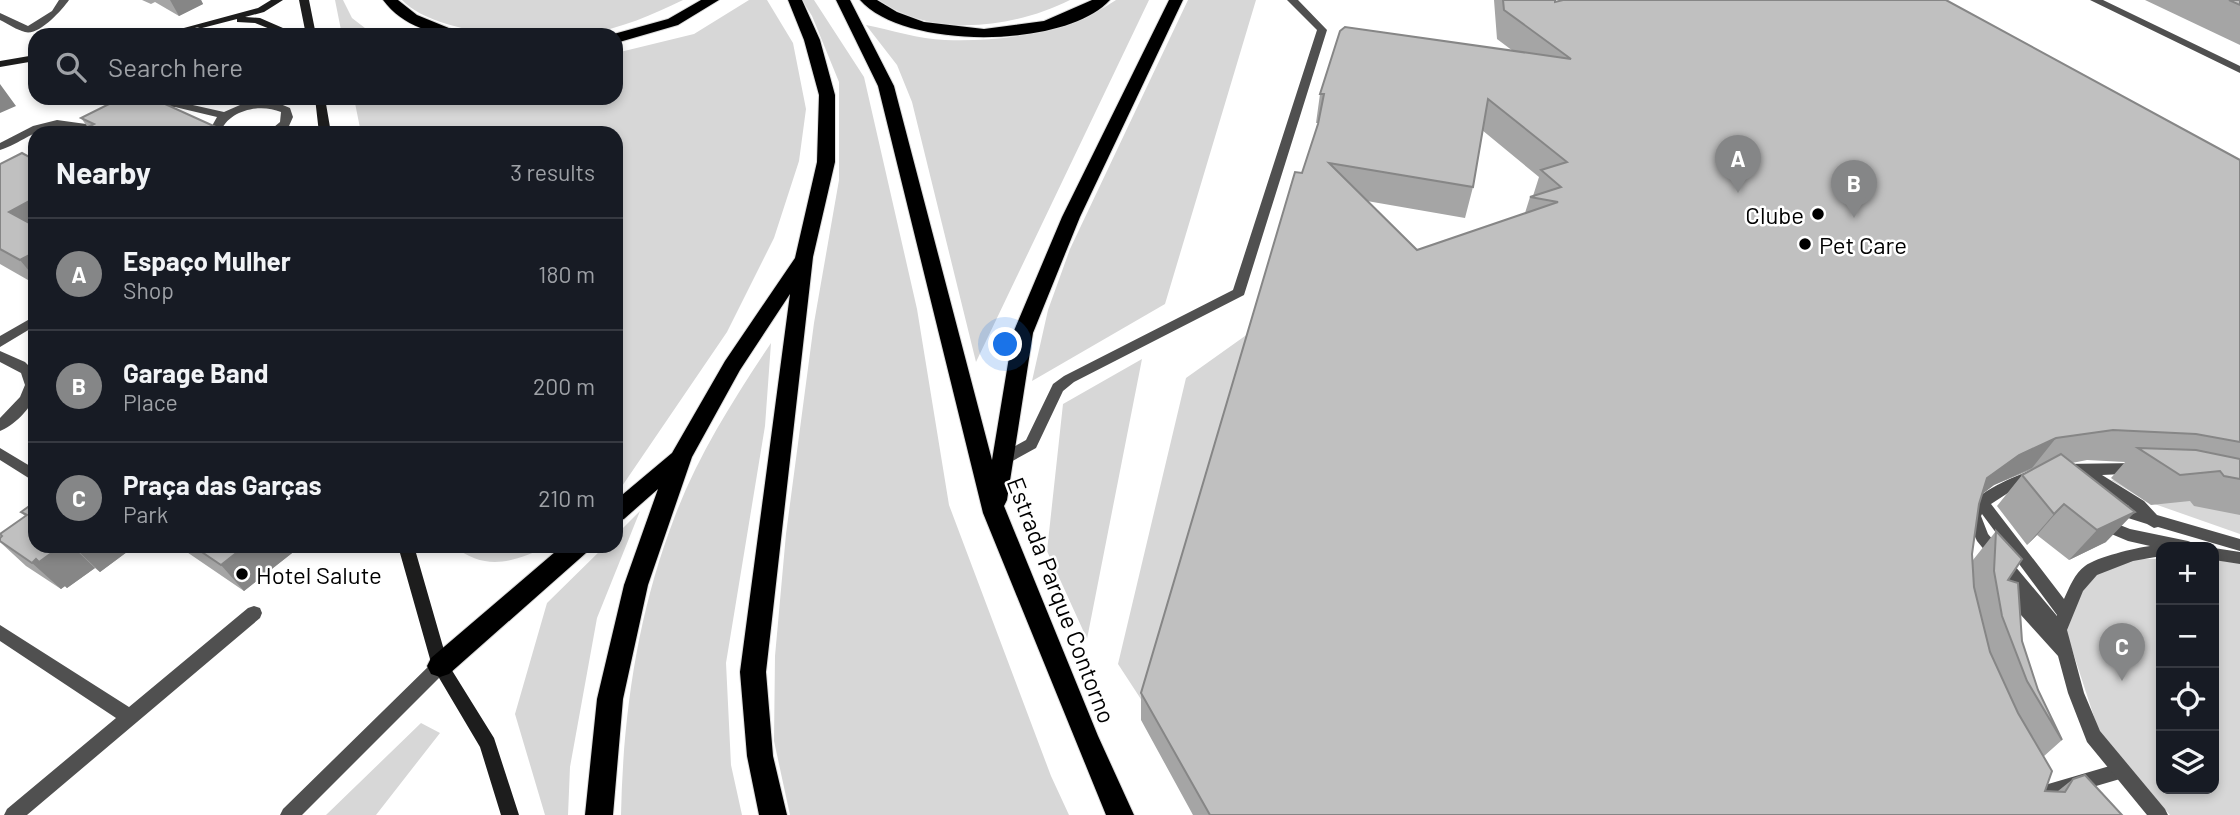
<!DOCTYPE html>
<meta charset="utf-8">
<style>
:root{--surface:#171b24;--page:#242831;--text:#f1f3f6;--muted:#9ea1a6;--line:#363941;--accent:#858687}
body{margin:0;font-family:Barlow,sans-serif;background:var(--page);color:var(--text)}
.controls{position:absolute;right:21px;bottom:21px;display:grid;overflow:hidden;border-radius:14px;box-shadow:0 4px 10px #0003}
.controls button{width:63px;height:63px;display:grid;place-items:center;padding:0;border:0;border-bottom:2px solid var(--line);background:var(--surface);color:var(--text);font:35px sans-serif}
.you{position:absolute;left:1006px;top:345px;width:24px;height:24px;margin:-18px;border:5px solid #fff;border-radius:50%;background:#1a73e8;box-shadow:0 0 0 10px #1a73e833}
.badge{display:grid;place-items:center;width:46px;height:46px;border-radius:50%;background:var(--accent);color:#fff;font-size:23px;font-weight:700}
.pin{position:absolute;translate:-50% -58px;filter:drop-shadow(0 2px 4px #0008)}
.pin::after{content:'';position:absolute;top:37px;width:24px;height:21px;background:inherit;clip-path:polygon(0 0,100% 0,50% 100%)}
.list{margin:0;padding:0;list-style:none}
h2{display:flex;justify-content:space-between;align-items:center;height:91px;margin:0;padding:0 28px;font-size:30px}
h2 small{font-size:23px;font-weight:400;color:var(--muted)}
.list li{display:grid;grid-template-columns:46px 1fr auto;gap:21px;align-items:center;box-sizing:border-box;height:112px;padding:0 28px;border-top:2px solid var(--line)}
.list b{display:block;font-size:26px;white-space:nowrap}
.list p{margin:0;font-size:23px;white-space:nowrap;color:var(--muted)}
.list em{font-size:23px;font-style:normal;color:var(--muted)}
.icon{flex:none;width:38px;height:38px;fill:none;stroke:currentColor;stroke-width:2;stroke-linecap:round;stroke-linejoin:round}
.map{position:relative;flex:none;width:2240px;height:815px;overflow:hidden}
.search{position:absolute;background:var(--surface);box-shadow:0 4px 10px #0003;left:28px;top:28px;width:595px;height:77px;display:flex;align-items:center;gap:18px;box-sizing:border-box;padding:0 24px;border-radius:21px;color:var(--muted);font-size:26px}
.panel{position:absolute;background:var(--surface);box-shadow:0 4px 10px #0003;left:28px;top:126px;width:595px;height:427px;border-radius:21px}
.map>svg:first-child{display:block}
</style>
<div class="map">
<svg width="2240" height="815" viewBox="0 0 2240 815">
<rect width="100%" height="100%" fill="#fff"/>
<!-- green -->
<path fill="#d7d7d7" d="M335,0H343L352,18L374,35H342Z
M402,0H683C652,15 622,28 587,34C543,42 434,35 402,0Z
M749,0H767L793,43L806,109L799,161L774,238L727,332L616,495V133H361L354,98H616V53L694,34Z
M802,0H814L864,77L917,309L949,505L1051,776L1069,815H790L774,741L775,656L786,534L814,323L839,180V82L812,16Z
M879,0H1070C1014,28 933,39 879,0Z
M1116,0H1149L976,362L912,102L897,65L866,25C891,30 919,39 945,40C1003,42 1068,33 1116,0Z
M1188,0H1256L1165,304L1032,381L1048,310L1070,249Z
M1259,326L1176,753L1118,664L1186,378Z
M771,343L765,426L726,663L731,765L742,815H621C623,713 638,611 675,516C698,455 735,397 771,343Z
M1142,359L1087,639L1047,551L1063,404Z
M2134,476L2240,494V534L2146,501L2111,480Z
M640,511L597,618L570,767L568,815H545L515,714L547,603L605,546H616V535Z
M453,546H548C513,562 487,572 453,546Z
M2117,559H2161V789H2214V560L2240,563V815H2170L2123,764L2099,732L2066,631L2086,575Z
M421,723L440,733L376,815H326Z"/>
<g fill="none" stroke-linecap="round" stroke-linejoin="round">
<defs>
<path id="highway" d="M383,0H398L417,15L466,35C434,35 403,27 383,0Z
M701,0H719L678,25L616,43V35H610L668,19Z
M788,0H802L820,40L835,95V162L813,257L766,672L773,756L787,815H759L747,756L740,672L790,294L740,370L692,457L648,585L623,699L613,815H585L597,699L624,585L658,489L624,519L616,522V500L672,453L725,361L795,258L817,162L819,95L804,40Z
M836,0H850L894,86L992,460L1013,333L1062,217L1169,0H1183L1080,217L1033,333L1007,500L1004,506L1098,736L1134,815H1106L983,513L878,86Z
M860,0H877L897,12L924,22L984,29L1044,21L1092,0H1110C1065,49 904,50 860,0Z
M562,546H590L586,553L449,674L440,677L431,674L427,666L431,658Z"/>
</defs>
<!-- highway casing -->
<use href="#highway" stroke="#dbdbdb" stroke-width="2"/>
<!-- lane -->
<path fill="#505050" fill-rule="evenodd" d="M59,0H69C62,10 39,36 25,32C17,30 8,24 0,20V13L28,26L52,11Z
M1287,0H1298L1327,30L1244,295L1074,382L1063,391L1036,448L1007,464H997L995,460L997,456L1026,440L1053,384L1064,376L1233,290L1317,30Z
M175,101L224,112L240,105L256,102L278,103L290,108L293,117L289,126L280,133H267L280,122L281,112C260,103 228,110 220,133H208L217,117L175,107L151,113L146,110Z
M57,120L86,124L103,132C88,135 74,126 58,126C36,128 20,144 0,150V143L33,126Z
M35,316V326L0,347V336Z
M0,351L25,362L35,372C35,379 37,389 35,395C32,408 12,427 0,431V418L20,397L25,385L21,373L0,362Z
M0,448L35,469V482L0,460Z
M254,606L260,608L262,613L260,618L27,815H4L7,809L116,718L0,641V625L129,707L248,608Z
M2120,763L2126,765L2129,771L2126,777L2120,779L2038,803L2032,801L2029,795L2032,789L2038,787Z"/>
<!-- street -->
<path fill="#505050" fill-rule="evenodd" d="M2090,0H2103L2240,66V73Z
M2139,463L2144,465L2146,469L2144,473L2102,475L2144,501L2157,515L2240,539V551L2158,527L2154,528L2147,524L2109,512L2106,508L2109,504L2114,502L2129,506L2098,489L2084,475L2056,474L2054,470L2056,466L2061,464Z
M2035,469L2040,471L2042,475L2040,479L2011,491L1991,504L2064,599C2069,588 2075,573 2085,566C2097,557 2135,548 2150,546L2128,541L2097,528L2094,524L2097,520L2102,518L2130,529L2188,541L2193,543L2196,547H2161V556L2133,561L2097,575L2083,591L2067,630L2084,693L2100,731L2165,809L2168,815H2147L2087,742L2068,693L2058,656L2003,595L2001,590L2003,585L2012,584L1977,541L1971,528L1964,527L1961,523C1963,520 1963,516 1965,513C1973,493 2015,476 2035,469ZM1982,514L2057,615V616L1988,534L1981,516Z
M2214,548L2240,552V564L2214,560Z
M440,659L446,661L448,666L446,671L302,815H280L283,809L434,661Z"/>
<!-- secondary -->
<path fill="#1d1d1d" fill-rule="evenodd" d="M271,0H283L264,12L245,17L260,18L299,35H285L255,23L237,22V19L175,35H158L258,8Z
M299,0H309L316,35H306Z
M35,55V61L0,67V61Z
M315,98H325L331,133H319Z
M398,546H414L448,664L494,738L519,815H501L480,747L432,666Z"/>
<!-- highway -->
<use href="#highway" fill="#000" fill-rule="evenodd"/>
</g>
<!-- wall -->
<path fill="#a5a5a5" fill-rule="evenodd" d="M142,0H201L203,4L179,16L155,2L151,4Z
M1494,0H1555V2L2240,160V515L2194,506L2190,501L2151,505L2111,478L2125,462L2087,460L2072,463L2106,542L2069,560L2037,535L2027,545L1997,506L2022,475L2035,468L1994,485L1982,494L1979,504L1972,554L1973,560L1996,531L2022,641L2038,690L2062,740L2043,757L2045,791H2058L2073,779L2122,815H1193L1141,720V693L1318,123H1316L1320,94L1513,51L1497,39ZM1482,130L1539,177L1533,196L1530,197L1525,213L1417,250L1367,201L1465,218L1473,187Z
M2145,0H2240V45Z
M81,118L229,133H92Z
M35,160V284L0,264V164Z
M35,502V546H135L100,572L95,568L67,588L65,586L61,589L26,566L0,542V538L25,516L21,512Z
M178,546H301L244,591Z"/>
<!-- shaded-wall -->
<path fill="#868686" d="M170,0H201L203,4L179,16Z
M0,84L16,106L0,113Z
M35,198V240L9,212Z
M35,252V278L20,260Z
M2056,438L2032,468L1994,485L1964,508L1987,478L2019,455Z
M2064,504L2037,535L2027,545L2054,514Z
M2135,512L2106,542L2069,560L2097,530Z
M61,546H72L95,568L67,588L39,562Z
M73,546H135L100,572Z
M245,546H301L244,591L221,565Z
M36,559L65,586L61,589L32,563Z"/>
<!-- building -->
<path fill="#c0c0c0" stroke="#868686" stroke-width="2" fill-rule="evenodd" d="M1503,0H1555V2L1563,0H1946L2240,160V442L2196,434L2113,430L2056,438L2019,455L1987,478L1979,504L1972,554L1974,587L1990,652L2018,713L2052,771L2045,791L2065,792L2073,779L2085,775L2122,815H1210L1141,693L1295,172L1302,173L1318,124L1324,94H1320L1340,31L1345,27L1571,59L1504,10ZM1488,99L1567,162L1541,170L1561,187L1530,197L1558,202L1417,250L1329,163L1473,187Z
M2229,0H2240V5Z
M197,28L214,35H182Z
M121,98H152L229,133H100L88,127L94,124L81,118Z
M22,153L35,160V198L9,212L35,226V252L20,260L0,249V164Z
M2138,448L2196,450L2240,459V479L2224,476L2220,471L2180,475Z
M2061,454L2135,512L2097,530L2064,504L2054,514L2022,475Z
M35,502V546H61L39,562L36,559L32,563L0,541V538L2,536L0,534L27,515L21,512Z
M1996,531L2022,559L2008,580L2018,583L2022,641L2038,690L2062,740L2027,681L2002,616L1994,571Z
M193,546H245L221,565Z"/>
<!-- markers -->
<g fill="#000" stroke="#fff" stroke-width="2.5">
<circle cx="1818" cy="214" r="7"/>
<circle cx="1805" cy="244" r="7"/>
<circle cx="242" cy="574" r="7"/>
</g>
<g text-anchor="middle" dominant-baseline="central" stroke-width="5" stroke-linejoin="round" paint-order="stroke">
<!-- poi labels -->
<g font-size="24" fill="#000" stroke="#fff" text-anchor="start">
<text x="1804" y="214" text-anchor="end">Clube</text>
<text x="1819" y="244">Pet Care</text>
<text x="256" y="574">Hotel Salute</text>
</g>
<!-- street labels -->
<g font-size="24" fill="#000" stroke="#fff">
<text transform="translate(1062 600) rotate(69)">Estrada Parque Contorno</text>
</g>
</g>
</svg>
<div class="controls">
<button>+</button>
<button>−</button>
<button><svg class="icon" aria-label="locate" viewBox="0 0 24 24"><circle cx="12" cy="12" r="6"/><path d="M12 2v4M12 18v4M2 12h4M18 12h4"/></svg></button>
<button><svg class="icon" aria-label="layers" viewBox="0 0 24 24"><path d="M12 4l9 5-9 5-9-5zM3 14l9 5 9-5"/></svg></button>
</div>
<div class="you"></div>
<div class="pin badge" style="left:1738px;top:193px">A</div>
<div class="pin badge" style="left:1854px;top:218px">B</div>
<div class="pin badge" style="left:2122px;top:681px">C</div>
<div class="search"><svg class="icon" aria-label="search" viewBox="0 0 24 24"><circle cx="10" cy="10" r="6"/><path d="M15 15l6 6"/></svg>Search here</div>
<section class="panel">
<h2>Nearby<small>3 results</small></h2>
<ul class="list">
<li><span class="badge">A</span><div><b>Espaço Mulher</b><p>Shop</p></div><em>180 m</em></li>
<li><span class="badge">B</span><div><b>Garage Band</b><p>Place</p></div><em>200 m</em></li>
<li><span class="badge">C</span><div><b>Praça das Garças</b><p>Park</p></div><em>210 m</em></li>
</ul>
</section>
</div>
